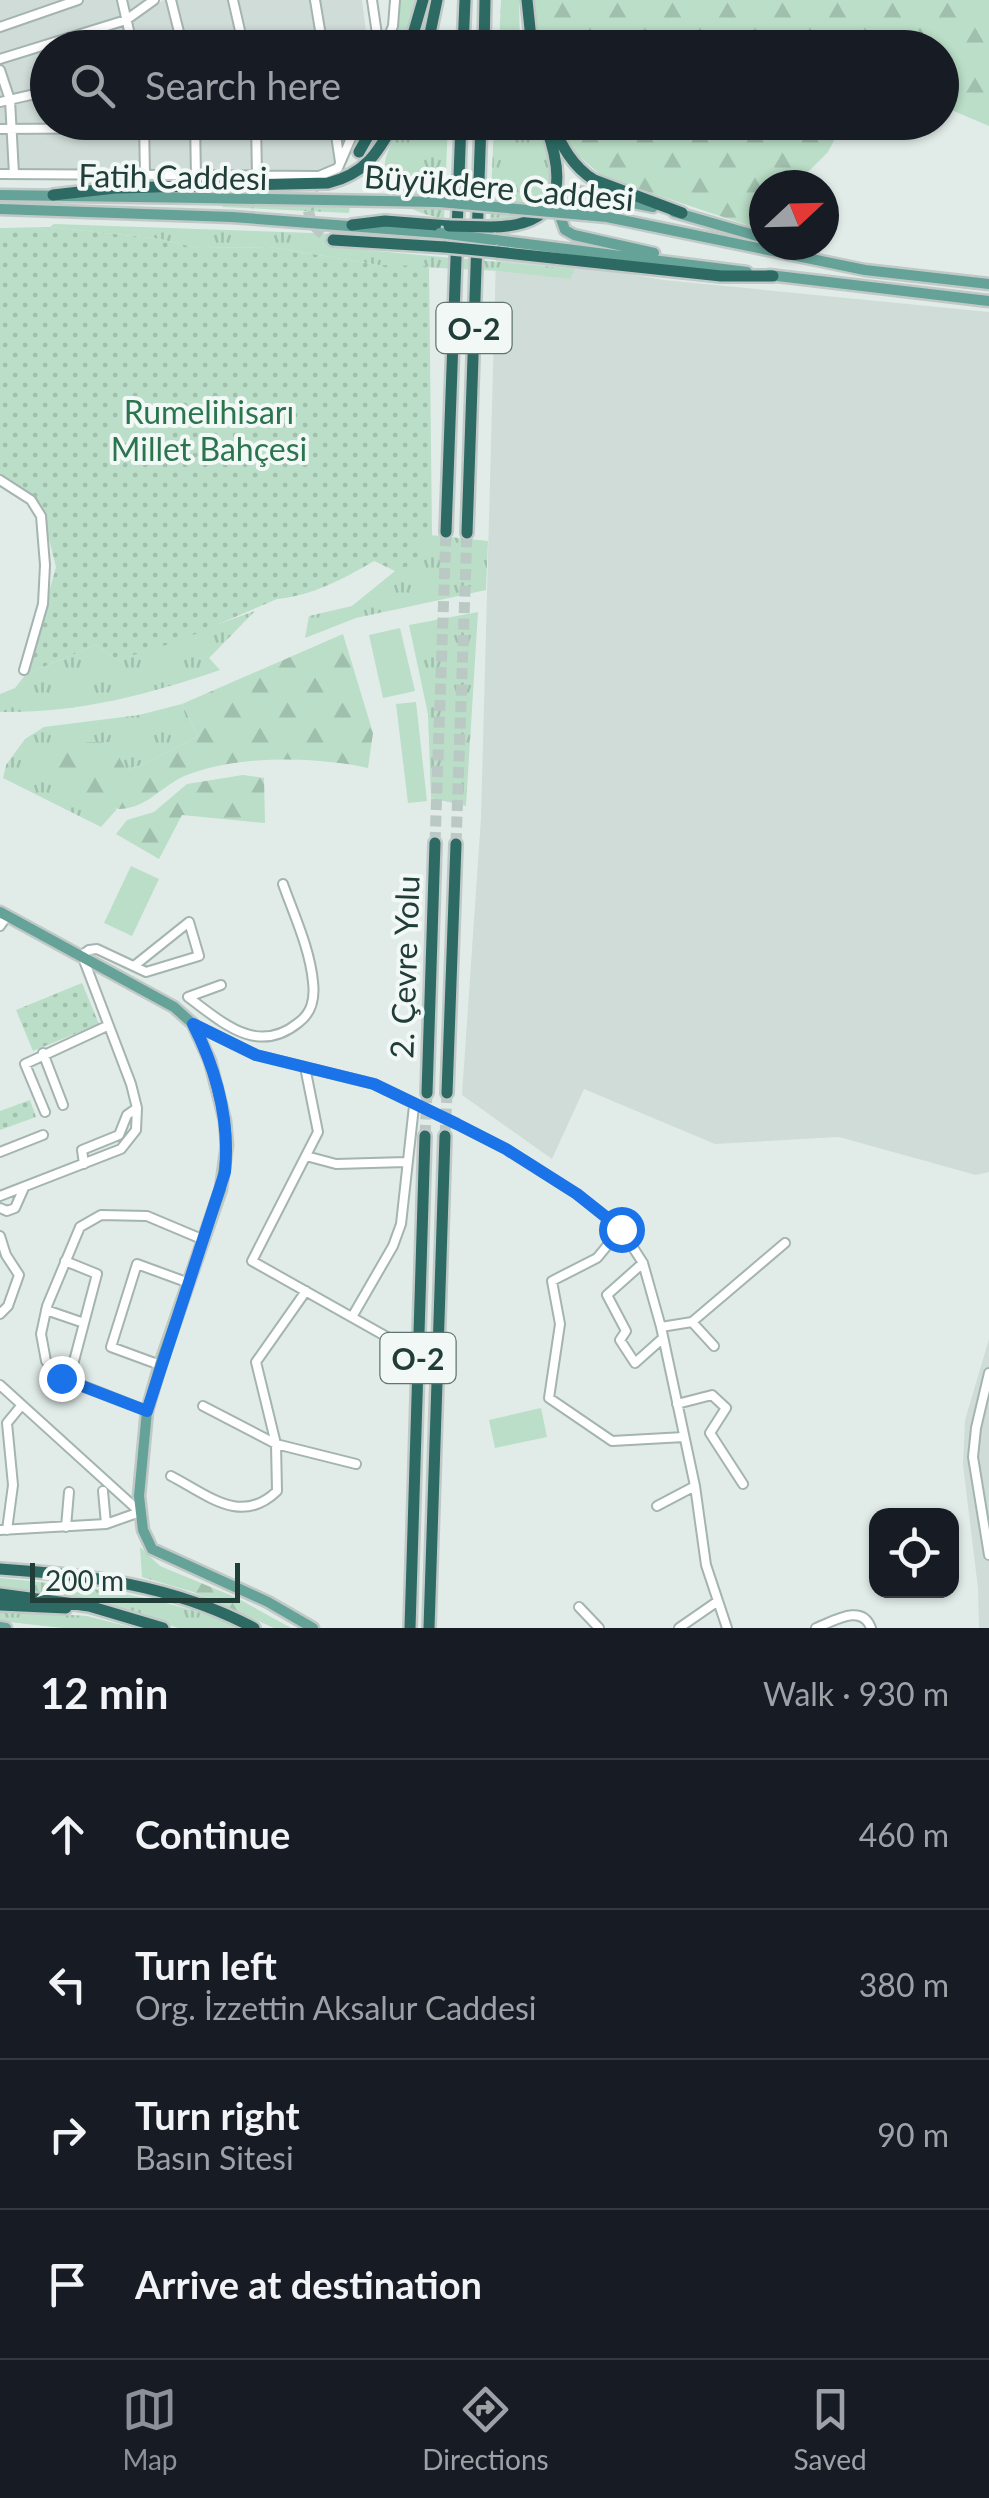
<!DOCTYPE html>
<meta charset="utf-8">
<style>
:root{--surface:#171b24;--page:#242831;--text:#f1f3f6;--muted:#9ea1a6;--line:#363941;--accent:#8c9099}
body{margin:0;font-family:Lato,sans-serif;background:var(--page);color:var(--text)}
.controls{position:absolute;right:30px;bottom:30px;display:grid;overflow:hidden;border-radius:20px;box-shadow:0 2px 8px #0004}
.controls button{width:90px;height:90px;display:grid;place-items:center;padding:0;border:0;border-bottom:2px solid var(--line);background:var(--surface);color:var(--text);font:50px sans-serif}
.compass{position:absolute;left:749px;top:170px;width:90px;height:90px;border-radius:50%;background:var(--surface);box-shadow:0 2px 8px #0004;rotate:68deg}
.scale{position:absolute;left:30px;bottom:25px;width:210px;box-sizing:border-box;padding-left:10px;border:5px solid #213d38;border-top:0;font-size:28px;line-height:35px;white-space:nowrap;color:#213d38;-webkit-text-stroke:8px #f2f8f6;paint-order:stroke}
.stop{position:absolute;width:30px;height:30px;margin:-22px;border:8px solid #1a73e8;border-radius:50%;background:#fff}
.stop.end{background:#1a73e8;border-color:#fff;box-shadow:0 2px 10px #0008}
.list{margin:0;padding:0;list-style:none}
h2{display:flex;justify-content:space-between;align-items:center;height:130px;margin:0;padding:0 40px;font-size:42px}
h2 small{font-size:32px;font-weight:400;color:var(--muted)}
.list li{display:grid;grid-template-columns:65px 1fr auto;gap:30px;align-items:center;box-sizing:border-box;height:150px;padding:0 40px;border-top:2px solid var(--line)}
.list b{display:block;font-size:38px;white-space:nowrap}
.list p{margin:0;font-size:32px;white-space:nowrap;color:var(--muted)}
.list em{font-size:32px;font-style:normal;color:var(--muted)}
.icon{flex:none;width:55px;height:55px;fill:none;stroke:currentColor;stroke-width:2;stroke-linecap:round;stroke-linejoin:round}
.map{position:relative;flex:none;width:989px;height:1628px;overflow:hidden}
.search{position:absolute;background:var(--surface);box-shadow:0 2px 8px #0004;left:30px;right:30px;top:30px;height:110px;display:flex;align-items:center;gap:25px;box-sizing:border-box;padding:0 35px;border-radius:55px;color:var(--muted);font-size:38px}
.sheet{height:730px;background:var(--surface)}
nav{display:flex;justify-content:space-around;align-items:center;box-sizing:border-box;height:140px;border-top:2px solid var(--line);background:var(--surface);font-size:28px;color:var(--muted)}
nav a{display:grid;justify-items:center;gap:5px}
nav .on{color:var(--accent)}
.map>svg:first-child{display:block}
</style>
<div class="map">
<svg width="989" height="1628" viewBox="0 0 989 1628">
<defs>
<pattern id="grass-tufts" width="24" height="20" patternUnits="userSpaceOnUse" patternTransform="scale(2.5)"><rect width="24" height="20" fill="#badec7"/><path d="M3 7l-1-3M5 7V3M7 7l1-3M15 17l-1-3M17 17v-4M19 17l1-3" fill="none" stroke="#a0bfac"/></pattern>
<pattern id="forest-firs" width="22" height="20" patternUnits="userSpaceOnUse" patternTransform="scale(2.5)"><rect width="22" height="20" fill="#badec7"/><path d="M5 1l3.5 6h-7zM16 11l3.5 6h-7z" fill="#a0bfac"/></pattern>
<pattern id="park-dots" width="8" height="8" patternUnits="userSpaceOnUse" patternTransform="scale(2.5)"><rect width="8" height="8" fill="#badec7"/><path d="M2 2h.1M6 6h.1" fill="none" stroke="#a0bfac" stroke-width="1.8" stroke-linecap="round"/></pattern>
</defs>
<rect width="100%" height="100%" fill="#e1ece8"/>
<!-- built -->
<path fill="#cfdcd7" d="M0,0H147L126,17L0,54Z
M164,0H362L368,47L59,48L108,34Z
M47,51L48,122L354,123L334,170L301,175L64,169L0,171V64Z
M496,256L576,265L664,280L989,312V1172L976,1175L839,1137L715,1144L584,1089L552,1159L462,1095L481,818Z
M989,1339V1628H979L978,1588L963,1465L965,1420Z"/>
<!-- grass -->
<path fill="url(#grass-tufts)" d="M398,0H416L403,47L392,48Z
M501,0H519L520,47H499Z
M406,123H448L444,218C413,215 377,195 386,157C389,145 399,133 406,123Z
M494,123H536C549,152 569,206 522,218C512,221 500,221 490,222Z
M224,205L350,206L349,213L222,207Z
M54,224L341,234L431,241L336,239L332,247L575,269L570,279L500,271L379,265L270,247L197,248L160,239L50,227Z
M421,534L488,541L486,590L356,618L305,638L309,616L352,606L395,571Z
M255,611L209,658L220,670C147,695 78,713 0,712V694L15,688L26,674L96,645L117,660Z
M478,612L466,806L431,798L428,714L409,625Z
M182,704L198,736L147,763L126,770L106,805L117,809L101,827L3,778L6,765L25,739L44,727L139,715Z
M0,1578C82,1586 165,1595 241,1628H178L133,1611L0,1589Z
M0,1610L87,1616L134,1628H63L0,1621Z"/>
<!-- forest -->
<path fill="url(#forest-firs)" d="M534,0H989V126L942,106V48L537,47Z
M557,123H843L828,152L795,185H764V217L753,227L603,177L572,150Z
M343,634L373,733L368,768C315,756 237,755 187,775C163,784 148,808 120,809C102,809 42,775 22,765L50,742H111L126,770L147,763L198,736L182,704Z
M243,775L264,778L265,823L182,815L159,859L116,834L127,820L154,812L187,784Z
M140,1547L160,1566L237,1598L291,1628H274L193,1592L142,1577Z"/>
<!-- park -->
<path fill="url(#park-dots)" d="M50,227L160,239L197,248L270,247L379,265L429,266L432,535H421L419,562L395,571L374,561C345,578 312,596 277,599L179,641L117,660L96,645L26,674L56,567L40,503L0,477V228Z
M82,983L99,1024L33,1051L16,1010Z
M30,1100L36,1117L0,1130V1111Z"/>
<!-- pitch -->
<path fill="#badec7" d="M400,628L415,691L383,698L369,635Z
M416,702L427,801L408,803L396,704Z
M131,866L159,879L132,936L104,923Z
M541,1408L547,1437L495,1448L489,1420Z"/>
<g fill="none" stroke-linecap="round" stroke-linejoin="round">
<!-- highway-tunnel -->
<path stroke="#bbc9c5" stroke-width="11" stroke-dasharray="11 5.5" stroke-linecap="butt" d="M319,181C299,202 308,229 333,240
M435,843L446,532
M456,844L467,533
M425,1136L427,1093
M445,1136L447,1093"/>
<defs>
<path id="minor" d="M122,0L133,48
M171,0L183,48
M233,0L244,48
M315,0L323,48
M372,0L379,48
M0,27L78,0
M384,48L393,26L395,0
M0,59L126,20L154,0
M0,70L10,100L14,174
M0,102L48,91
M144,122L145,177
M195,122L196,177
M256,122L257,177
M334,122L340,162
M0,129L145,128
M0,174L319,176L338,168L358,122
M0,480L31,500L41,516L45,565L43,604L24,670
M0,926L7,916
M221,985L188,997C222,1022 257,1056 298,1023C312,1013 315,999 313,982C310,949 294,915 283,884
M193,1024L256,1055L374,1084L457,1124L506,1149L577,1194L621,1229L643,1263L661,1327L695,1486L706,1565L727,1628
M43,1053L63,1105
M305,1067L318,1132L252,1261L387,1337
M45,1112L25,1064L107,1026
M0,1152L43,1135
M306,1156L336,1164L406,1162
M84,1164L82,1150L119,1135L127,1115L137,1108
M0,1196L121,1149L136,1130L137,1108L131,1084L82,955L89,950L97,949L146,972L199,956L189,922L134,966
M0,1208L7,1211L15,1208L23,1190
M621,1229L597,1258L552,1281L560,1324L549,1398L612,1441L684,1437
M0,1236L6,1255L19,1275L8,1306L0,1314
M65,1261L97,1274L69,1380
M643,1263L607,1295L626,1331L620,1340L635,1363L663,1338
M46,1310L84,1323
M352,1317L393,1246L401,1224L414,1106
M692,1322L714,1346
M661,1327L692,1322L785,1243
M160,1365L111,1347L137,1264L189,1283
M989,1373L976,1428L973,1457L989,1555
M0,1385L140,1512L106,1524L0,1530
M677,1404L712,1395L726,1408L710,1433L743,1484
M203,1406L276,1444L356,1464
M147,1411L61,1377L46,1361L41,1334L47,1306L80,1227L101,1215L147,1216L204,1240
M171,1476C208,1495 241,1526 277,1491L276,1444L256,1362L306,1291
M103,1491L106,1524
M657,1506L695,1486
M66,1527L69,1492
M7,1530L13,1485L7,1423L21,1406
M579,1607L599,1628
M679,1628L718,1601
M816,1628C834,1621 862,1603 871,1628"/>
<path id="major" d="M0,195L204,198
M653,207L579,192L562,202L559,213L565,230L574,235L654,253
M0,209L232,217L440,233
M674,212L764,238
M607,217L865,270L989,284
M495,240L747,272
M788,245L812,252
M769,275L989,301
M0,912L174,1007L193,1024L210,1061L225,1121L227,1145L221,1189L160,1365L147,1411L139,1496L143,1530L152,1549L268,1602L313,1628
M0,1627L6,1628"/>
<path id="highway" d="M527,0L532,48
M409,48L423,0
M427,48L437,0
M463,48L465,0
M484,48L485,0
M551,122C562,146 572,166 594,180L682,213
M359,152L376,122
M53,195L115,188L328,183C365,174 377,154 395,122
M352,225L385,221L449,226
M492,227C562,226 567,184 546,127
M333,240L445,247
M497,252L721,276H773
M446,532L461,122
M467,533L481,122
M427,1093L435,843
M447,1093L456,844
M0,1569C90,1575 173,1585 254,1628
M0,1594L89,1606L163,1628
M0,1605L66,1608
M410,1628L425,1136
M429,1628L445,1136"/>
</defs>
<!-- minor casing -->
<use href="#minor" stroke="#a4b4b0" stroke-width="12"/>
<!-- major casing -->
<use href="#major" stroke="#c1c9c7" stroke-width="15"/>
<!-- highway casing -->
<use href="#highway" stroke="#c1c9c7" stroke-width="16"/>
<!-- minor -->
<use href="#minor" stroke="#fff" stroke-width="8"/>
<!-- major -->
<use href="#major" stroke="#65a298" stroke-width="10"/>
<!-- highway -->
<use href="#highway" stroke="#2c6a63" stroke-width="11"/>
<defs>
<path id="major-bridge" d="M204,198L439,202L607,217
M440,233L495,240"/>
<path id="highway-bridge" d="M449,226L492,227
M445,247L497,252"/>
</defs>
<!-- major-bridge casing -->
<use href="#major-bridge" stroke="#c1c9c7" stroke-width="15" stroke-linecap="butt"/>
<!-- highway-bridge casing -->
<use href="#highway-bridge" stroke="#c1c9c7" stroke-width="16" stroke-linecap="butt"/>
<!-- major-bridge -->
<use href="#major-bridge" stroke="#65a298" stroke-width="10"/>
<!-- highway-bridge -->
<use href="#highway-bridge" stroke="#2c6a63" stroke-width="11"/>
</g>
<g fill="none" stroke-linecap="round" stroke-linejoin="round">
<!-- route -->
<path stroke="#1a73e8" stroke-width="12" d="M61,1378L147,1411L225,1172C230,1119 217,1071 193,1024L256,1055L374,1084L457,1124L506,1149L577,1194L621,1229"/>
</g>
<g text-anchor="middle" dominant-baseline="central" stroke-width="8" stroke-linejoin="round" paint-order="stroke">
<!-- shield labels -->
<g fill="#f2f8f6" stroke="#607571" stroke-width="2.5">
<rect x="436.5" y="303" width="75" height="50" rx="8"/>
<rect x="380.5" y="1333" width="75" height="50" rx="8"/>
</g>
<g font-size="30" font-weight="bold" fill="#213d38">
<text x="474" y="328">O-2</text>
<text x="418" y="1358">O-2</text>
</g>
<!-- street labels -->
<g font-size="32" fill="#213d38" stroke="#f2f8f6">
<text transform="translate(173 176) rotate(1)">Fatih Caddesi</text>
<text transform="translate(499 187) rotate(5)">Büyükdere Caddesi</text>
<text transform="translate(404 967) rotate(-88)">2. Çevre Yolu</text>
</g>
<!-- park labels -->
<g font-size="32" fill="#2b754e" stroke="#f2f8f6">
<text x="209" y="411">Rumelihisarı<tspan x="209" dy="37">Millet Bahçesi</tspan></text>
</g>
</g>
</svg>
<div class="controls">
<button><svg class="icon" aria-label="locate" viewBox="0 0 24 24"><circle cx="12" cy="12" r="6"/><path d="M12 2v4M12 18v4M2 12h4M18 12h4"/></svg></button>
</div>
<svg class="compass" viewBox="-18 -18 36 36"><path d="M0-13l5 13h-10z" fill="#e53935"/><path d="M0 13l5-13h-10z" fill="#9ea1a6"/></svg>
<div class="scale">200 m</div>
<div class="stop" style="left:621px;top:1229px"></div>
<div class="stop end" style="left:61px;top:1378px"></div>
<div class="search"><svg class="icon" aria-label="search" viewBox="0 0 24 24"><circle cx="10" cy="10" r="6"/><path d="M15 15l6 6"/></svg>Search here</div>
</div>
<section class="sheet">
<h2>12 min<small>Walk · 930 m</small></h2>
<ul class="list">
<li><svg class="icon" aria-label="ahead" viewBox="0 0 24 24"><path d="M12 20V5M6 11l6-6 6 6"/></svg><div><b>Continue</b></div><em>460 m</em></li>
<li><svg class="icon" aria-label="left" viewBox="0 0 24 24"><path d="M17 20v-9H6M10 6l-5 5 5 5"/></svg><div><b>Turn left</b><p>Org. İzzettin Aksalur Caddesi</p></div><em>380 m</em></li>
<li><svg class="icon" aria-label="right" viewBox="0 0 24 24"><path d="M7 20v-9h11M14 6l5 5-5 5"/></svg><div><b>Turn right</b><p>Basın Sitesi</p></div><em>90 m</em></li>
<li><svg class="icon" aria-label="arrive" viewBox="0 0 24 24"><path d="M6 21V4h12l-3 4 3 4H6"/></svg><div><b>Arrive at destination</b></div></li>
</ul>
</section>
<nav>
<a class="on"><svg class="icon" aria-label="map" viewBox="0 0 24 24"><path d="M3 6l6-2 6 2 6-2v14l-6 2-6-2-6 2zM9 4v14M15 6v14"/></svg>Map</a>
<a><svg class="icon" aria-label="directions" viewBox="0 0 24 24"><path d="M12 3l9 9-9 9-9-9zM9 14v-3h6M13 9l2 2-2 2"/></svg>Directions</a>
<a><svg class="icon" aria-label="saved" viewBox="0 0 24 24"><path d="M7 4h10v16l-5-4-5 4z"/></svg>Saved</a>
</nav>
